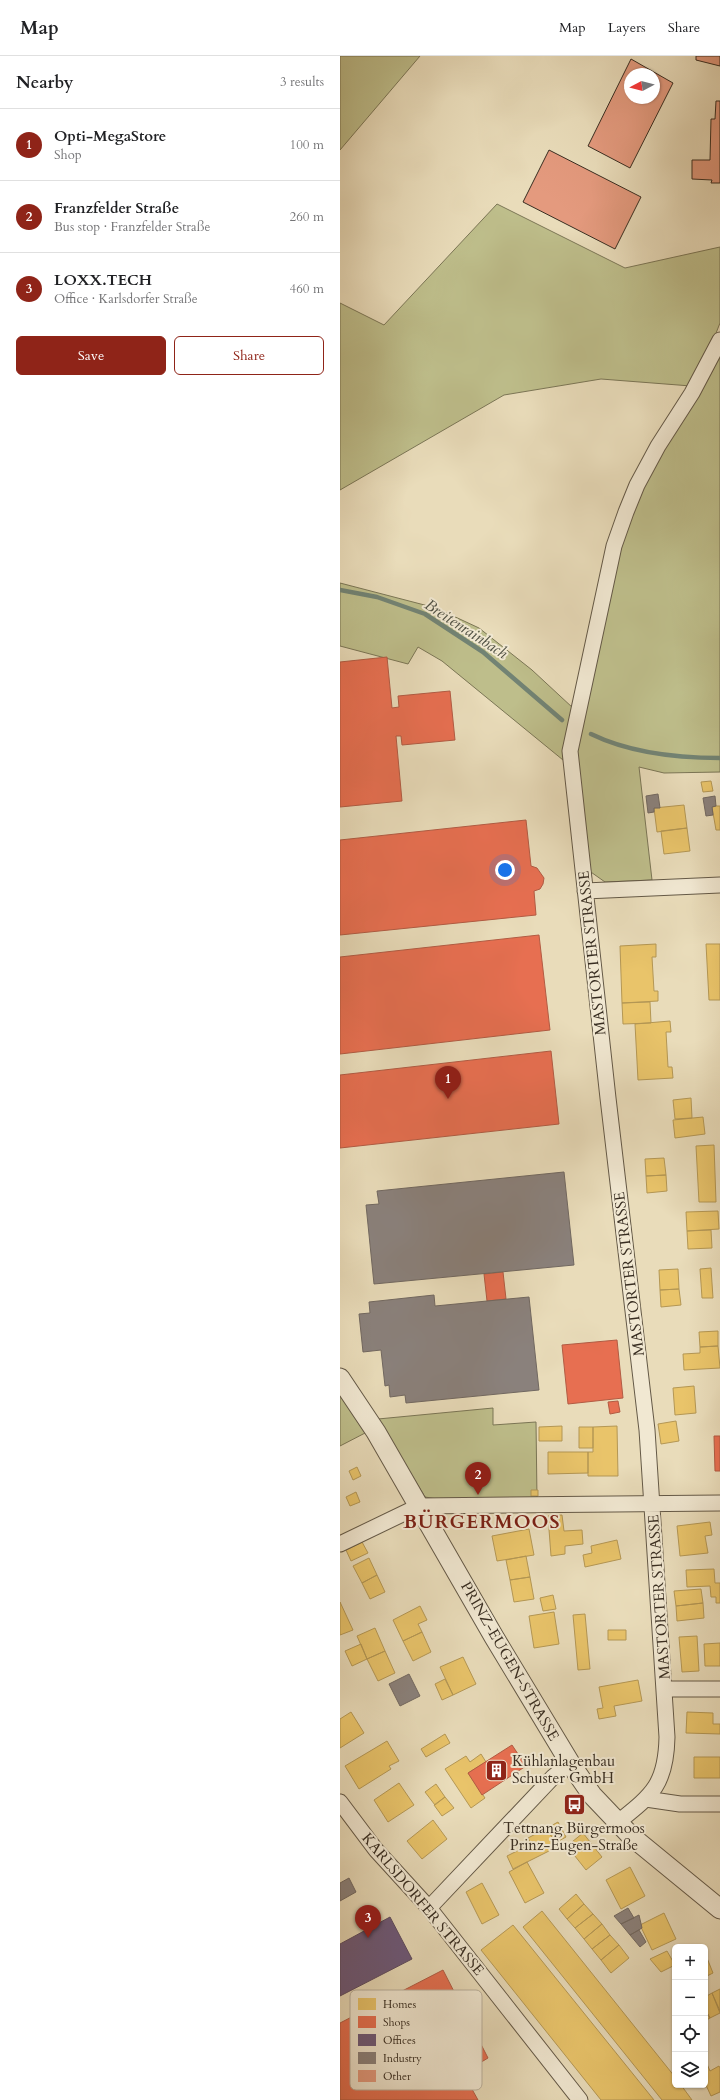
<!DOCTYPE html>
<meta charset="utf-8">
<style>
:root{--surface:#fff;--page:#f6f6f6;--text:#202124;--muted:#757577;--line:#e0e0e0;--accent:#8f2418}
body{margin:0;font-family:Cardo,serif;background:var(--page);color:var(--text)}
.controls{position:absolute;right:12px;bottom:12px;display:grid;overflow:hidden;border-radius:6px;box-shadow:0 1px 3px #0004}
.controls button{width:36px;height:36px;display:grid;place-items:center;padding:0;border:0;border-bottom:1px solid var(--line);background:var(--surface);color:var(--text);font:20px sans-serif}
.compass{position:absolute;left:284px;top:12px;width:36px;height:36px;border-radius:50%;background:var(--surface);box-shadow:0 1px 3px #0004;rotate:263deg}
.you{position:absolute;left:165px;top:814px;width:14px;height:14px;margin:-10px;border:3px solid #fff;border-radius:50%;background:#1a73e8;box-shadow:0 0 0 6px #1a73e833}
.badge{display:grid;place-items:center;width:26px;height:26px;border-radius:50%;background:var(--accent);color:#fff;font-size:13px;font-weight:700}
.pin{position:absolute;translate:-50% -33px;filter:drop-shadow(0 1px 2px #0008)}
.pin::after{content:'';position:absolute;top:21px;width:14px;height:12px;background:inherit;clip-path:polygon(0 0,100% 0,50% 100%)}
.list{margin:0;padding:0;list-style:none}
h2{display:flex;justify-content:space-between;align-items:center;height:52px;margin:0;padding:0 16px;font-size:17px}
h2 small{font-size:13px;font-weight:400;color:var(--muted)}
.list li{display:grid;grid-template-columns:26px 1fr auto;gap:12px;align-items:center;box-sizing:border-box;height:72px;padding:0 16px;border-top:1px solid var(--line)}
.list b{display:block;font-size:15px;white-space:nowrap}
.list p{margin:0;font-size:13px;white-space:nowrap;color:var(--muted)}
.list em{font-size:13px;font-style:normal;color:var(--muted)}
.actions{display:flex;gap:8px;padding:12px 16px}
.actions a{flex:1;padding:9px 0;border:1px solid var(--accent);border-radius:6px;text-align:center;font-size:14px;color:var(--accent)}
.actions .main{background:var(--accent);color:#fff}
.icon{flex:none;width:22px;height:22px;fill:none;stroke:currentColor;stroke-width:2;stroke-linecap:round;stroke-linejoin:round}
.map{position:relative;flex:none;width:380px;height:2044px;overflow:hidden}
header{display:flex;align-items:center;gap:24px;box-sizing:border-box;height:56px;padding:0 20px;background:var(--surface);border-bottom:1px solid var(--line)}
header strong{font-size:19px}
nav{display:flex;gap:22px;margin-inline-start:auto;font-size:14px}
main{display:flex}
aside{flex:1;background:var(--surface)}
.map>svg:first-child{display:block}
</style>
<header>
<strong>Map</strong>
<nav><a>Map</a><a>Layers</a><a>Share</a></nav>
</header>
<main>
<aside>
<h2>Nearby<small>3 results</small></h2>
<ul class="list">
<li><span class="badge">1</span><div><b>Opti-MegaStore</b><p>Shop</p></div><em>100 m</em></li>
<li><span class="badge">2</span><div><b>Franzfelder Straße</b><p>Bus stop · Franzfelder Straße</p></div><em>260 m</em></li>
<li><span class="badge">3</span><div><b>LOXX.TECH</b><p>Office · Karlsdorfer Straße</p></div><em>460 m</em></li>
</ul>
<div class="actions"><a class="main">Save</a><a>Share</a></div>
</aside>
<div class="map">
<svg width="380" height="2044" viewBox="0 0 380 2044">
<rect width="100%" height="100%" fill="#e9dcba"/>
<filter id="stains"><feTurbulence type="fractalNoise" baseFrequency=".005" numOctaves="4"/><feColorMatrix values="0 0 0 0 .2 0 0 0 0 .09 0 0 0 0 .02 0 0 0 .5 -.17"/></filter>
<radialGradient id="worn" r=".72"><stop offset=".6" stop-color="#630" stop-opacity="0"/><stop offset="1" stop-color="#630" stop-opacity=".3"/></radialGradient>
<!-- green -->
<path fill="#bebe8b" stroke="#7b7656" d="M0,0H80L0,94Z
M157,148L285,212L380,191V267L367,300L351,330L261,323L164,339L0,434V247L44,269Z
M380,297V716L324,717L299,711L312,824L265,826L248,814L235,698L281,489L302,429Z
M0,527L96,552L139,572L192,614L233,652L226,681L223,704L102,605L78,591L68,608L0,590Z
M0,1337L27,1376L0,1390Z
M153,1352V1369L196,1366L197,1443H97L85,1441L38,1363Z"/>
<!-- homes -->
<path fill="#e9c46a" stroke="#b49754" d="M371,725L373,735L363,736L361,726Z
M344,749L347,772L317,776L314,752Z
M376,750H380V774H376L372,751Z
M347,772L350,795L324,798L321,775Z
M316,888V901H312L314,935H318V945L282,947L280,890Z
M366,888H380V944H369Z
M310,946L311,967L283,968L282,947Z
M330,965L331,976H326L328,1011H332L333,1022L298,1024L295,968Z
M351,1042L352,1062L335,1063L333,1044Z
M363,1061L365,1078L335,1082L333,1064Z
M374,1089L376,1146H359L356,1090Z
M324,1102L326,1119L306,1120L305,1103Z
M326,1119L327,1135L307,1137L306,1120Z
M378,1155L379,1173L347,1175L346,1156Z
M371,1174L372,1192L348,1193L347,1175Z
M371,1212L373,1242H362L360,1213Z
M338,1213L339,1233L320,1234L319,1214Z
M339,1233L341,1249L321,1251L320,1234Z
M378,1275V1290L360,1291L359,1276Z
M378,1290L380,1312L344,1314L343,1298L360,1297V1291Z
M354,1330L356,1357L335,1359L333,1332Z
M336,1365L339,1385L321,1388L318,1368Z
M222,1370V1385H199V1371Z
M277,1370L278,1420H248V1396H253V1371Z
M239,1371H253V1392H239Z
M208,1396H248V1417L208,1418Z
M17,1411L21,1420L13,1424L9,1415Z
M191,1434H198V1440H191Z
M16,1436L20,1446L10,1450L6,1441Z
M222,1459L224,1475L242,1474L243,1488L225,1490V1498L211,1500L208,1460Z
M370,1466L372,1479L365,1480L368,1497L340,1500L337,1470Z
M189,1473L194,1499L157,1505L152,1480Z
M277,1484L281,1503L245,1511L243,1499L252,1497L251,1490Z
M22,1486L28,1497L11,1505L6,1494Z
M186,1500L190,1521L170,1524L166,1504Z
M29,1502L37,1519L22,1527L13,1510Z
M374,1513L375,1527H380V1547H376V1541H371L370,1530L347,1531L346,1514Z
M37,1519L45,1536L30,1543L22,1527Z
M190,1521L194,1543L174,1546L170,1524Z
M361,1533L363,1547L336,1550L334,1535Z
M213,1539L216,1553L203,1555L200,1542Z
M0,1546L13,1574L0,1579Z
M363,1547L364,1562L337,1565L336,1550Z
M80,1550L87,1564L78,1568L82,1576L63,1585L53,1564Z
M214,1556L219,1588L194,1592L189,1560Z
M245,1558L250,1613L238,1614L233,1559Z
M35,1572L45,1595L27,1603L17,1580Z
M268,1574H286V1584H268Z
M82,1576L91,1596L73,1605L63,1585Z
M357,1580L359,1615L342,1616L339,1581Z
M380,1587V1610H365L364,1588Z
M21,1588L27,1603L12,1610L5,1595Z
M45,1595L55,1617L38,1625L27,1603Z
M123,1601L136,1628L113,1639L100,1611Z
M105,1623L113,1639L102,1644L95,1628Z
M298,1624L302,1645L274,1650L276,1660L259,1663L257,1653L263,1652L259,1631Z
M11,1656L24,1677L0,1692V1663Z
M347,1656L373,1657V1668H380V1678L346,1677Z
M105,1678L110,1687L86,1701L81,1693Z
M47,1685L59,1705L49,1710L51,1713L19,1733L5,1710Z
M141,1698L146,1706L128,1717L145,1742L131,1752L105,1713L126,1700L130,1706Z
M354,1701H380V1722H354Z
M59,1727L74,1749L48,1766L34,1744Z
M96,1728L105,1741L95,1749L85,1736Z
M105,1741L114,1752L102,1760L94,1749Z
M93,1764L107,1783L82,1803L67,1785Z
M218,1766L226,1781L215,1787L207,1772Z
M207,1772L217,1791L173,1813L167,1800L191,1788L188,1782Z
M243,1777L262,1801L246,1814L227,1790Z
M187,1806L204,1837L185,1847L169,1816Z
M290,1811L305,1840L281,1853L266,1824Z
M142,1827L159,1859L142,1868L126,1836Z
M236,1838L244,1848L227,1863L219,1853Z
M244,1848L253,1858L235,1872L227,1863Z
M202,1855L335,2021V2029H341L352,2044H322L183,1871Z
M324,1857L336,1883L312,1894L300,1869Z
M253,1858L262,1868L244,1883L235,1872Z
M262,1868L270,1879L252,1893L244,1883Z
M173,1869L314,2044H261L141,1894Z
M270,1879L279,1889L261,1904L252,1893Z
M279,1889L289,1902L271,1917L261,1904Z
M327,1895L335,1909L321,1916L310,1903Z
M367,1902L373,1917L365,1921V1903Z
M380,1933V1955L372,1937Z
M372,1937L380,1957L370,1962L365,1953V1941Z
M365,1953L370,1962L365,1965Z
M367,2008L370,2015L379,2010L380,2012V2036L371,2040L365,2027V2009Z"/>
<!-- shops -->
<path fill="#e76f51" stroke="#b25b43" d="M47,601L52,652L59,651L58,640L110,635L115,684L62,689L61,680H56L62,745L0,751V606Z
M186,764L191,810L197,812L204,822L203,828L200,833L194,835L196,859L0,879V784Z
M199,879L210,974L0,998V901Z
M211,995L219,1068L0,1092V1019Z
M163,1216L166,1243L147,1245L144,1218Z
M277,1284L283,1342L228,1348L222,1289Z
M278,1345L280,1356L270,1358L268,1346Z
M374,1380H380V1415H375Z
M172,1689L186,1710L142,1739L128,1717Z
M103,1914L148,2002L123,2017L138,2044H0V1967Z"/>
<!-- offices -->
<path fill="#6d597a" stroke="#5d4c5f" d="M50,1861L72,1903L0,1940V1888Z"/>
<!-- industry -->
<path fill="#8a817c" stroke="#716861" d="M318,738L320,752H314V756L308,757L306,740Z
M375,740L376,750L372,751L373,759L366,760L363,742Z
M224,1116L234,1209L34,1228L26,1149L39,1148L37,1135Z
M94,1239L95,1250L189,1241L199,1334L66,1347L65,1339L50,1341L49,1329L45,1330L41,1294L23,1296L19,1258L30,1257L29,1246Z
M69,1618L80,1640L60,1650L49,1628Z
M9,1822L16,1836L0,1845V1827Z
M288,1852L294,1862L281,1868L274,1860Z
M299,1859L302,1872L290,1879L281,1868Z
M299,1874L306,1886L300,1891L290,1879Z"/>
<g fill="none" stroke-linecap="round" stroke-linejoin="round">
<!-- stream -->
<path stroke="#728374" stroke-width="4.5" d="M0,534L37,541L85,558L143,596L222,664
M251,678C290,697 337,702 380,702"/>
</g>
<!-- building -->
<path fill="#e49a7e" stroke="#382d21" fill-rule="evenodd" d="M356,0H380V10L356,4Z
M291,3L333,27L290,112L248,90ZM290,18H314V42H290Z
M376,45H380V127H371L372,124L352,123V104H370L371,63H375Z
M209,94L301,141L275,193L183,146Z"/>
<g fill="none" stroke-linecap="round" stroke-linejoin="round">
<defs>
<path id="minor" d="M245,835L380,829
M0,1488L79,1450L380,1447
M325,1633H380
M306,1743L340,1748H380
M0,1746L36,1794L89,1852L240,2044
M277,1767C312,1739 326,1729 327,1681L307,1374L268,1042L230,695L274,490L286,456L297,429L318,390L352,337L380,284
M89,1852L213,1721L230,1707"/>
<path id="tertiary" d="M0,1322L36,1376L154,1581L230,1707L252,1739L291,1780L380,1853"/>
</defs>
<!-- minor casing -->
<use href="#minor" stroke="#645947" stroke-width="17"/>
<!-- tertiary casing -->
<use href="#tertiary" stroke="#645947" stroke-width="21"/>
<!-- minor -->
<use href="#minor" stroke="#f1e8d2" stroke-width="15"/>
<!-- tertiary -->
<use href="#tertiary" stroke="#f1e8d2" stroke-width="19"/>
</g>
<!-- icons -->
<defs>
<symbol id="building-square" viewBox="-11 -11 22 22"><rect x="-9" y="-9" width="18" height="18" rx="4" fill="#8f2418" stroke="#f1e8d2"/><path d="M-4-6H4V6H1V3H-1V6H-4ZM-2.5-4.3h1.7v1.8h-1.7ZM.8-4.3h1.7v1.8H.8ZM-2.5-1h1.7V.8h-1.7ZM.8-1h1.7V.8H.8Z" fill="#fff"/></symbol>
<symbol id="bus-square" viewBox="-11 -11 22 22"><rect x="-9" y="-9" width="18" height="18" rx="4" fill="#8f2418" stroke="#f1e8d2"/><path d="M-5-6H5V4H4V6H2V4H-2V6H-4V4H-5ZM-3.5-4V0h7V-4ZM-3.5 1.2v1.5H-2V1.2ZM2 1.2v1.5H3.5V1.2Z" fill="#fff"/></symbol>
</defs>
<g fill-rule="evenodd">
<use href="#building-square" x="144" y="1702" width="25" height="25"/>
<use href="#bus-square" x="222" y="1736" width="25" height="25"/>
</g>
<g text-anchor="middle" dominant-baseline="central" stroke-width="4" stroke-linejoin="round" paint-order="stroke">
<!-- street labels -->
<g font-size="15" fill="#382d21" stroke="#f1e8d2">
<text transform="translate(252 897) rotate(-96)">MASTORTER STRASSE</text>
<text transform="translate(289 1218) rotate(-97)">MASTORTER STRASSE</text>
<text transform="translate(319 1541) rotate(-94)">MASTORTER STRASSE</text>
<text transform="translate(170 1605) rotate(60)">PRINZ-EUGEN-STRASSE</text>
<text transform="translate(83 1848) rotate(50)">KARLSDORFER STRASSE</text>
</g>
<!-- poi labels -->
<g font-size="15" fill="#382d21" stroke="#f1e8d2" text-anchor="start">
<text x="172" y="1705">Kühlanlagenbau<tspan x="172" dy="17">Schuster GmbH</tspan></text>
<text x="234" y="1772" text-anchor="middle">Tettnang Bürgermoos<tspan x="234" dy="17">Prinz-Eugen-Straße</tspan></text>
</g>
<!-- water labels -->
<g font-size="16" font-style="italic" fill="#505144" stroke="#f1e8d2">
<text transform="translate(126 573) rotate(33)">Breitenrainbach</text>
</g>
<!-- district labels -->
<g font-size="19" font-weight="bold" letter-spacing="1" fill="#7a1f14" stroke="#f1e8d2">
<text x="142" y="1466">BÜRGERMOOS</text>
</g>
</g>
<!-- legend -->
<rect x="10" y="1934" width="132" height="100" rx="6" fill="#f1e8d2" stroke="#bab09d" stroke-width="1"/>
<rect x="18" y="1942" width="18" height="12" fill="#e9c46a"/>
<rect x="18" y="1960" width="18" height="12" fill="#e76f51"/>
<rect x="18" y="1978" width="18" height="12" fill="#6d597a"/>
<rect x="18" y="1996" width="18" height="12" fill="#8a817c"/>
<rect x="18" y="2014" width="18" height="12" fill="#e49a7e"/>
<g font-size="11" fill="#382d21">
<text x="43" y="1952">Homes</text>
<text x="43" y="1970">Shops</text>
<text x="43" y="1988">Offices</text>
<text x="43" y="2006">Industry</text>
<text x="43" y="2024">Other</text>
</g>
<rect width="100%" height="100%" filter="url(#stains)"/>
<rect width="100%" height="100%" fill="url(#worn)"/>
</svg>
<div class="controls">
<button>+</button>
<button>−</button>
<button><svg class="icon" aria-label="locate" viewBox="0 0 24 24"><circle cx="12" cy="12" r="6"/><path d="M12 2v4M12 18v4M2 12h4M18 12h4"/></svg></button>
<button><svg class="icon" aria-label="layers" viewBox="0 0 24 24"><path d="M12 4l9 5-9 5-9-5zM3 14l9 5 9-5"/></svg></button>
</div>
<svg class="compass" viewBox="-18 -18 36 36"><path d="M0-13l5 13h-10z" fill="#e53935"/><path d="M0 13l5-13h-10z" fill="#757577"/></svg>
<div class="you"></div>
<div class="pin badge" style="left:108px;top:1043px">1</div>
<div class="pin badge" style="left:138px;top:1439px">2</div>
<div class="pin badge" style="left:28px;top:1882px">3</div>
</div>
</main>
